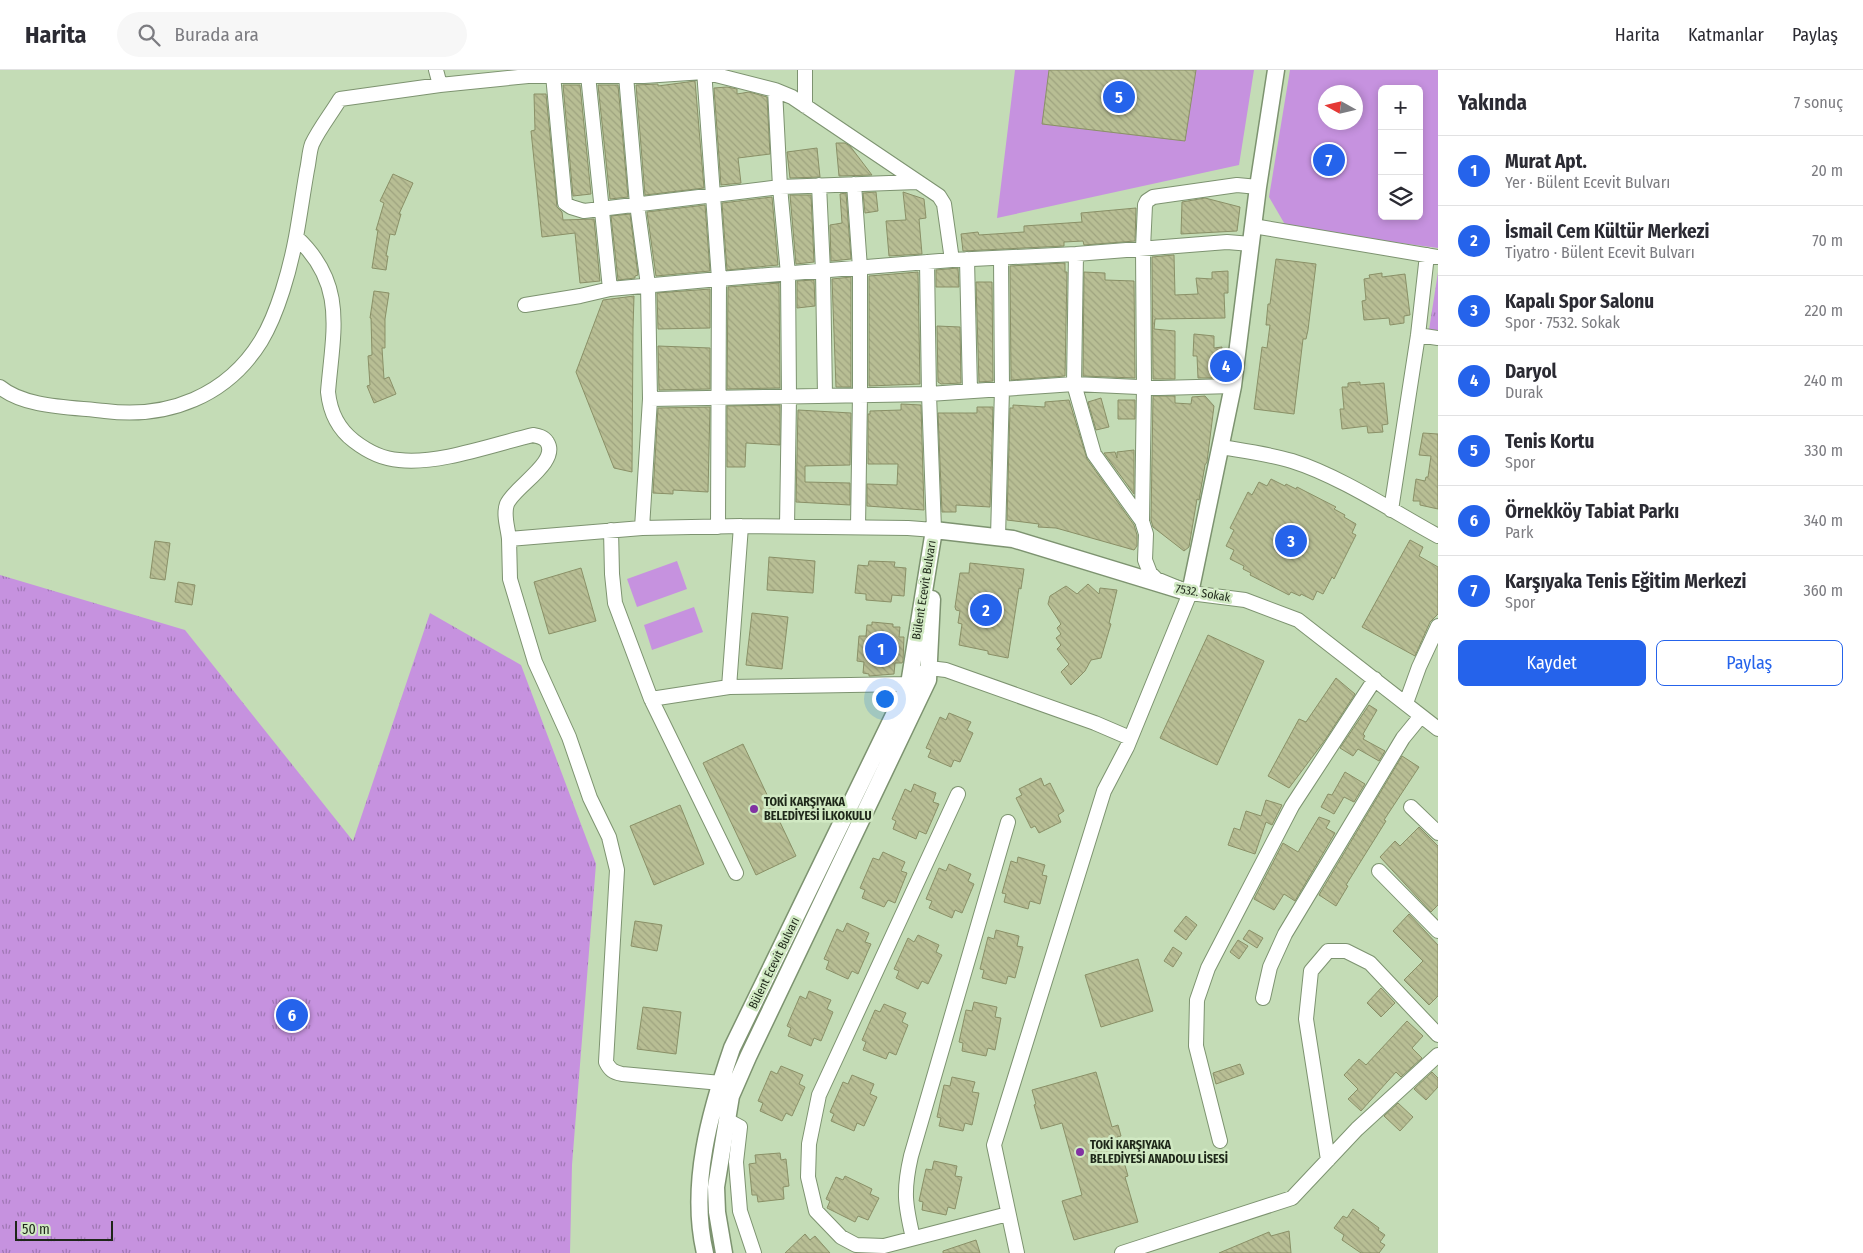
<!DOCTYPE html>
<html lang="tr">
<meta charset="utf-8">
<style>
:root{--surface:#fff;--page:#f7f7f7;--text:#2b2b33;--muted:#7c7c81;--line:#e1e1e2;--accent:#2563eb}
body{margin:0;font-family:"Fira Sans Condensed",sans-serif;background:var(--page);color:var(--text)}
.controls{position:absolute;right:15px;top:15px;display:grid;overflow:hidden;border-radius:8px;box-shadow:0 2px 8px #0003}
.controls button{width:45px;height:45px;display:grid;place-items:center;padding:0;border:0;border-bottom:1px solid var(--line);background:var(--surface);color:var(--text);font:25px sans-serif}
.compass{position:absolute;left:1318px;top:15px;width:45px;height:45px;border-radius:50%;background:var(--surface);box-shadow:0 2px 8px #0003;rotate:278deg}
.scale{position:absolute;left:15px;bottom:12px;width:98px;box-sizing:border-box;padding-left:5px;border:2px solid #1e2719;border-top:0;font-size:14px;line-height:18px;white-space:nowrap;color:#1e2719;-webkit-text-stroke:4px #d1e9c3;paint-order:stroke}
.you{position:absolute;left:884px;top:628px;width:18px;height:18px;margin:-12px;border:4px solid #fff;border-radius:50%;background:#1a73e8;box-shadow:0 0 0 8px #1a73e833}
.badge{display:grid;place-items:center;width:32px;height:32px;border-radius:50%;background:var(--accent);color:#fff;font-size:16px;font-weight:700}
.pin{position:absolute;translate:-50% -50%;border:2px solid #fff;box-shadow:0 1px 5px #0006}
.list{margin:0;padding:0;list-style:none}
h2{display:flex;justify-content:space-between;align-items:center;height:65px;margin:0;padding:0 20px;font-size:21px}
h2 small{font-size:16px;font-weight:400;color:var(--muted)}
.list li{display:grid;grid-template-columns:32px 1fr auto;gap:15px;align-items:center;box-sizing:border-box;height:70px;padding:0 20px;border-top:1px solid var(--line)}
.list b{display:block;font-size:19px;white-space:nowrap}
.list p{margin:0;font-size:16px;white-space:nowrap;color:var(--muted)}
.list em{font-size:16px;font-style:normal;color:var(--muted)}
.actions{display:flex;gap:10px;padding:15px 20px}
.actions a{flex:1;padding:11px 0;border:1px solid var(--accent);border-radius:8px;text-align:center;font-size:18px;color:var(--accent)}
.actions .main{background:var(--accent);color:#fff}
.icon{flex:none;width:28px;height:28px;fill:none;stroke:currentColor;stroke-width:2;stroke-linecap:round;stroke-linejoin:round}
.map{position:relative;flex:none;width:1438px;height:1183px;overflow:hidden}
header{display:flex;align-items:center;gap:30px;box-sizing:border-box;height:70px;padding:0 25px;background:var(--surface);border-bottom:1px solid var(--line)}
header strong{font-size:24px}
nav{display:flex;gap:28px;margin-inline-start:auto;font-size:18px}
.search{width:350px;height:45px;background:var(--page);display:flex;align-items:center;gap:12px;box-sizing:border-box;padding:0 18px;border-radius:28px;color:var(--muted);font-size:19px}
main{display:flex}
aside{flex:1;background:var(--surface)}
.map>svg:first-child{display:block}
</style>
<header>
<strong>Harita</strong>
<div class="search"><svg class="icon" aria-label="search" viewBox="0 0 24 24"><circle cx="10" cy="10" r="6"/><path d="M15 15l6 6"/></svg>Burada ara</div>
<nav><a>Harita</a><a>Katmanlar</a><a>Paylaş</a></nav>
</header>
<main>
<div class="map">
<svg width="1438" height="1183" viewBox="0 0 1438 1183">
<defs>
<pattern id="park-tufts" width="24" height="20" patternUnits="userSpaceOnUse" patternTransform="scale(1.25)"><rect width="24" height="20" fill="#c692df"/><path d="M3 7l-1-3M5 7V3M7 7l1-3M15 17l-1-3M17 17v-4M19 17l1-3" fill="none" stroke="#a077b4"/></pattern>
<pattern id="building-back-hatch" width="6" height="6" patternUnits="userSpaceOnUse" patternTransform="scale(1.25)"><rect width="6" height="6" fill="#b8be94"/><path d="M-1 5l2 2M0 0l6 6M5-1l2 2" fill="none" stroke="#9ea37f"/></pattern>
</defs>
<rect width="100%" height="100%" fill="#c4dcb6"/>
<!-- green -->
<path fill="#c692df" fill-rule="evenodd" d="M1015,0H1254L1239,95L997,148Z
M1290,0H1438V178L1287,158L1269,127ZM1382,19H1419V146H1382ZM1326,22H1356V52H1326Z
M677,491L687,519L637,537L627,509Z
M694,537L703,562L652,580L644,555Z"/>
<!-- park -->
<path fill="url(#park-tufts)" d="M1438,202V262L1429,260Z
M0,505L185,560L353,771L430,543L521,595L596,794L572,1095L570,1183H0Z"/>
<!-- building -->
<path fill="url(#building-back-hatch)" stroke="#8a9067" d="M1049,0H1196L1185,71L1042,54Z
M695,11L704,118L645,125L636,15L658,14V16Z
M563,15H580L591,124L573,126Z
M598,15H618L628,127L610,129Z
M727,17L737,19V24L749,22L767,27L770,84L738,88L741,113L721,115L714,18Z
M534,24H546L557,137L562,142L563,150L594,149L600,211L580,213L575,163L542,167L531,61L535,60Z
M836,73H845L850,76L872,105L839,106Z
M817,78L820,107L790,108L787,82Z
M393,104L413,113L399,144H401L395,165L390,164L386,186H388L386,200L372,198L378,160H376L384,133L380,131Z
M876,122L878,141L865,143L863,123Z
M903,122L924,129L926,148L919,149L922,184L889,186L886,151L906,150Z
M846,123L851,189L831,191L830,155L842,153L840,124Z
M790,125H811L814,192L796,194Z
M772,127L778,195L727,200L722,133Z
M1205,128L1240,137L1237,161L1181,164L1182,132Z
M705,135L710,201L656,206L647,142Z
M1136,138L1135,171L1084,175L1083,171L1064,172V176L963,181L961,164L978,162L979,165L1024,162V156L1082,152L1081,143Z
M630,144L638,205L635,206V208L618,210L611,146Z
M1174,185L1175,225L1198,224L1196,208L1212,209V202L1228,201V223H1224L1225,248L1155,249L1154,259L1175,261V309H1153L1152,187Z
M1276,189L1316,194L1308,260L1306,269H1303L1294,344L1254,339L1262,277L1267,278L1270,255H1266L1268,234H1270Z
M1065,193V202H1067L1065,306L1011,310L1010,196Z
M958,198L959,217H936V200Z
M918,202L920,314L869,316V206Z
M1084,202L1105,203V210L1134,211L1135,308L1083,306Z
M1382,203V207L1405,204L1410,245L1404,246V253L1390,255L1389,248L1364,250L1362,231L1366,230L1364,209L1370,208L1369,205Z
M851,207V317H836L832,209Z
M814,210L815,236L797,238V211Z
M976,212H992L993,311L979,312Z
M779,213L780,318L727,319L728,217Z
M710,219V258L658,259L657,223Z
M374,221L389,223L385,249V278H382L384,309L389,307L396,324L374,333L367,316L370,315L368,286L372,285L371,248H370Z
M634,226L633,259L632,402L614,398L576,302L603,230Z
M937,256L960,257L961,313L941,314L938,312Z
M1194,264L1214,266V278L1222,277L1219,302L1212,308H1198L1197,286H1193Z
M658,276L710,278V319L659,320Z
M1360,312V315L1384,313L1388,354L1382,355L1383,362L1368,363L1367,356L1342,359L1340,339H1344L1342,317H1348V313Z
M1153,326H1175V333L1191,334L1192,327L1205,326L1214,336L1207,392L1205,395L1199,430L1197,429L1189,477L1184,481L1153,457L1151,450Z
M1101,328L1109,357L1096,360L1088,332Z
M1069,330L1087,389L1134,455L1137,465V476L1134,480L1056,458L1038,457L1039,454L1007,450L1010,338H1013V335L1045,337V332Z
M1118,330H1135V349H1118Z
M901,334L921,335L924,440L867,436V414L897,415L898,394H868V344H870V341L901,340Z
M780,335V375L746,373L745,397H727V336Z
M710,337L708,422L673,420V424L653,423L658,338Z
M977,337H993L990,437L956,435V442H942L938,343H977Z
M798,340L851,343L850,395L805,396V412L850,413V435L796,432Z
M1423,363L1438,364V439L1420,435V431H1413L1416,409L1425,411L1426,407H1428L1431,386L1419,385Z
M1134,380V424L1104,383L1115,382L1117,388V382Z
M1271,409L1285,416L1286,414L1296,419L1297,417L1336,437L1334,439L1345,445L1344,447L1356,454L1352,463L1356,465L1334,509L1332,507L1323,524L1317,521L1313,530L1301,524L1300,526L1291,522L1289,525L1250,505L1251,503L1243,499L1244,496L1230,489L1234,480L1226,476L1234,460L1230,458L1248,422L1252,425L1259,412L1267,416Z
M1410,470L1423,477L1419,486L1438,497V544L1430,552L1415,586L1362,557Z
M155,471L170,473L165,510L150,508Z
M769,487L815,491L813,523L767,520Z
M869,491L895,492L894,497L906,498L904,526L892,525L891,532L866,530V524L855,523L858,495L868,496Z
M970,493L1024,499L1021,519L1019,518L1008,588L988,584V581L959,575L962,554L958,553L960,541L956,540L955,537L960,503H969Z
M581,498L596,551L549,564L534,512Z
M178,512L195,515L192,535L175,532Z
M1088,514L1099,524L1100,518L1117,520L1109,553L1111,554L1101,588L1091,590L1085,601L1071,615L1061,602L1069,594L1057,579L1061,575L1056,568L1061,564L1057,558L1061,554L1048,534L1050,526L1066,516L1077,524Z
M752,543L788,547L782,599L746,595Z
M872,552L893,554V557H900L899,567H904L903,591L902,593H895L894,604L869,606V604L863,603L864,592L857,591L859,566H866L867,555H872Z
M1208,565L1264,591L1217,695L1160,668Z
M1336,608L1355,624L1325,670L1289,718L1268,706L1299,649L1306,652Z
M1369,635L1377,640L1363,664L1365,666L1363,669L1385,681L1379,691L1358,679L1353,686L1340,678Z
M949,643L971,652L967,660L973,663L960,692L954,690L951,697L928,687L931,680L926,678L940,647L946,650Z
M743,674L796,786L756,805L703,693Z
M1402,686L1419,697L1384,750L1386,751L1346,815L1348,816L1336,836L1319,825Z
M1345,702L1365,714L1354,732L1344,727L1334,744L1321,737L1328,724L1332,725Z
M1041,708L1044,716L1050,713L1064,741L1058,745L1061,752L1039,763L1035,756L1031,758L1016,728L1022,725L1019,719Z
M914,714L936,723L933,732L939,734L926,764L919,761L916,769L893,759L896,751L892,749L905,719L911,722Z
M1266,730L1282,735L1272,755L1266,752L1255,784L1228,775L1234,758L1240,760L1246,741L1261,746Z
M680,735L704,794L654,815L630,756Z
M1319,747L1330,751L1326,758L1335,763L1295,831L1284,824L1274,840L1254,829L1283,773L1298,782Z
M1419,757L1438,776V835L1431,842L1380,787L1395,771L1400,776Z
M883,782L905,792L901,801L907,803L895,833L888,830L884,837L862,828L865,820L860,818L873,788L879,790Z
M1018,787L1045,795L1042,805L1047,806L1040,834L1030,831L1028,839L1004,832L1006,824L1002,823L1011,791L1017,793Z
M949,794L971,804L968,811L974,814L962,843L955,840L952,848L929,838L932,831L926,829L939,798L946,801Z
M1409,844L1438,875V926L1429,935L1404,910L1423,891L1393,861Z
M1186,846L1197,855L1186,870L1174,861Z
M635,851L662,855L657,881L631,876Z
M847,853L869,863L865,872L871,874L858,904L852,901L848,909L826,899L829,891L824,889L837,859L843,862Z
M996,860L1019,866L1017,876L1023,877L1015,908L1008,906L1006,914L982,908L984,900L980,899L988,867L994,869Z
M1249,860L1263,868L1257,878L1243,869Z
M918,865L939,875L936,882L942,885L928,914L922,911L918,919L896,908L899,901L894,899L908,868L914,872Z
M1238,870L1248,876L1239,889L1230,882Z
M1173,877L1182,883L1173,897L1164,891Z
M1138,889L1153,941L1101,957L1085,905Z
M1381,918L1395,933L1381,947L1367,933Z
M809,921L831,930L827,939L833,942L821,971L814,968L811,976L788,966L791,958L787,956L800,926L806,929Z
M974,932L997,937L995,947L1001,948L995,980L988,978L986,986L962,981L963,973L959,972L966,940L972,941Z
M884,934L906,943L902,952L908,955L896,985L889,982L886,989L863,980L866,972L862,970L875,940L880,942Z
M643,937L681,942L676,984L637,979Z
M1407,951L1423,966L1412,978L1422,988L1401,1007L1396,1002L1361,1041L1348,1029L1358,1019L1344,1005L1359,989L1366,995Z
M1240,994L1244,1004L1216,1014L1213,1003Z
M781,996L803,1005L799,1014L805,1017L792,1046L786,1043L782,1051L760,1041L763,1033L758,1031L771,1001L777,1004Z
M1096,1002L1112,1057L1118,1055L1121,1066L1117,1067L1128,1106L1125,1107L1138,1152L1074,1170L1062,1131L1082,1125L1062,1053L1041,1059L1034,1035L1036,1034L1032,1020Z
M1432,1002L1438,1008V1017L1426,1030L1414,1019Z
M852,1005L874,1014L870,1024L877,1027L864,1056L857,1053L854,1061L831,1051L834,1044L830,1042L843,1012L848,1014Z
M952,1007L975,1012L972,1022L979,1023L972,1055L965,1053L963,1061L939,1056L941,1048L937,1047L944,1015L950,1016Z
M1398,1033L1413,1047L1400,1061L1384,1046Z
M780,1083L781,1090L786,1089L789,1116L783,1117L784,1129L758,1132L757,1125H752L749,1094L756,1093L755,1085Z
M934,1091L957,1096L955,1106L962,1107L955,1139L948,1137L946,1145L922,1140L923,1132L919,1131L926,1099L932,1100Z
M845,1106L872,1119L870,1124L879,1128L868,1150L858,1146L855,1152L827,1138L830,1131L826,1129L836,1107L843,1110Z
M1353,1139L1379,1158L1378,1160L1385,1165L1380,1172L1385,1175L1379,1183H1361L1342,1170L1344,1165L1334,1158L1343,1146L1347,1148Z
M1289,1161L1291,1183H1219L1269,1162L1271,1166Z
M805,1164L810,1170L815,1166L830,1183H785Z
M976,1170L980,1183H943V1181Z"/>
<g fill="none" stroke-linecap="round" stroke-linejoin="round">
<defs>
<path id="minor" d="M436,0L440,15
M704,0L719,209L718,457
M805,0V36
M553,5L565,133L571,137L584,141L780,117L917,112
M588,5L610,219
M626,6L637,134L648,215L650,329L642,458
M775,20L780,117L788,204L789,327L787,456
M854,114L860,198V325L858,457
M819,115L823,201L825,326
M1253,156L1438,187
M296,167C347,214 333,261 328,322C330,342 337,358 354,371C367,381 382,389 399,390C437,395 495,374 533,365C539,366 544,367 547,372C560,392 514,417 507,434C503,445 508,458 509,469
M1076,184L1074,314L1094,384L1142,451L1146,464L1145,490L1150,503L1156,509L1190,523L1245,530L1298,550L1438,659
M967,189L970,321
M525,235L580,226L610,219L719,209L952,190L1076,184L1227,172L1251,174
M1418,265L1438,268
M0,317C25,338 73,337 105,341C168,349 227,326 261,271C278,243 290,199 296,167C300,145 303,123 307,100C309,92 309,82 312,74C319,59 331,44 340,29L440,15L528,6H644L704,2L775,20L792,27L939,126L944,134L952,190
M650,329L929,324L1074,314L1160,318L1233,316
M1221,377C1245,381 1269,384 1292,391C1340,406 1394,442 1438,466
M1391,440L1418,265L1427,185
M1142,451L1144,317L1143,178L1145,135L1147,131L1153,127L1237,115L1258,117
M611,460L612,504L615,533L651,629L736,803
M998,467L1002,319L1001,188
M729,617L741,456
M651,629L729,617L909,614L929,598L946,600L1095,653L1130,668
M1406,633L1419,597L1438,556
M958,724L819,1025L809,1074L808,1107L816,1141L841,1167L856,1175L884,1176L1008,1144
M1411,737L1438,763
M1379,801L1438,861
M1263,928L1270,897L1285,864L1403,668L1421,646
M721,1013L622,1004C613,1002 610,1000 606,992L617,800L609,767L590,728L569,667L535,592L510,509L509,469L642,458L741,456L908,458L934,460L929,324L927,192
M727,1050L740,1057L736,1092L740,1141L754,1183
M1220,1071L1196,976L1197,930L1208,898L1292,736L1375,609
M1328,1090L1306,949L1311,901L1328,881H1346L1370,893L1438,965
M913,1168C905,1134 903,1121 911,1086L1008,752
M1017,1183L994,1075L1104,721L1127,677L1190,523
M1122,1183L1292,1128L1357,1059L1438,985"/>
<path id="tertiary" d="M934,460L1013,469L1190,523L1233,316L1258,117L1276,0
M705,1183C689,1115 710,1042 732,978L909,614L934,460
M724,1183L717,1142L716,1117L731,1026L748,987L928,610L932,529"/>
</defs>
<!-- minor casing -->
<use href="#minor" stroke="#7d9370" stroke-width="16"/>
<!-- tertiary casing -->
<use href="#tertiary" stroke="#7d9370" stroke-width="19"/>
<!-- minor -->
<use href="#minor" stroke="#fff" stroke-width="14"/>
<!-- tertiary -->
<use href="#tertiary" stroke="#fff" stroke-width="16"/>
</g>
<!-- markers -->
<g fill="#8132a2" stroke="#d1e9c3" stroke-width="2">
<circle cx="754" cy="739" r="5"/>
<circle cx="1080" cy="1082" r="5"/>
</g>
<g text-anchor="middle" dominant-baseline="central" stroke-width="5" stroke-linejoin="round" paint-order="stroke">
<!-- street labels -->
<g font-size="12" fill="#1e2719" stroke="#d1e9c3">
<text transform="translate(924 520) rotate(-81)">Bülent Ecevit Bulvarı</text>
<text transform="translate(1203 523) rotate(10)">7532. Sokak</text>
<text transform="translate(774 893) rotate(-64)">Bülent Ecevit Bulvarı</text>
</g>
<!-- poi labels -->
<g font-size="12" font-weight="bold" fill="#1e2719" stroke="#d1e9c3" text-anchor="start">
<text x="764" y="732">TOKİ KARŞIYAKA<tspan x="764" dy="14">BELEDİYESİ İLKOKULU</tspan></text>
<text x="1090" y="1075">TOKİ KARŞIYAKA<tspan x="1090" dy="14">BELEDİYESİ ANADOLU LİSESİ</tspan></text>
</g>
</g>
</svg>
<div class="controls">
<button>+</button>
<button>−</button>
<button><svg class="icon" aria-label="layers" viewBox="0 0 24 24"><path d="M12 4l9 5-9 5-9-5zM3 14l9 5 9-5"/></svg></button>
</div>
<svg class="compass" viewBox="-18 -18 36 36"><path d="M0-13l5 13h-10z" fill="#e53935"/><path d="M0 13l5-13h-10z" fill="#7c7c81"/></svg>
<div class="scale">50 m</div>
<div class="you"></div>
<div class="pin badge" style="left:881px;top:579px">1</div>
<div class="pin badge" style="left:986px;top:540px">2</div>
<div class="pin badge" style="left:1291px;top:471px">3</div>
<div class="pin badge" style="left:1226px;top:296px">4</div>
<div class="pin badge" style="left:1119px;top:27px">5</div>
<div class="pin badge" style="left:292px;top:945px">6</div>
<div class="pin badge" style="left:1329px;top:90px">7</div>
</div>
<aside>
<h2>Yakında<small>7 sonuç</small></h2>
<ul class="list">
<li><span class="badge">1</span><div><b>Murat Apt.</b><p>Yer · Bülent Ecevit Bulvarı</p></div><em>20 m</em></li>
<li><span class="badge">2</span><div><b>İsmail Cem Kültür Merkezi</b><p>Tiyatro · Bülent Ecevit Bulvarı</p></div><em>70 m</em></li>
<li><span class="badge">3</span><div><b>Kapalı Spor Salonu</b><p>Spor · 7532. Sokak</p></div><em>220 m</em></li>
<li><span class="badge">4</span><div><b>Daryol</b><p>Durak</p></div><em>240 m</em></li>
<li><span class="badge">5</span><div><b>Tenis Kortu</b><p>Spor</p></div><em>330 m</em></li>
<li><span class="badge">6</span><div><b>Örnekköy Tabiat Parkı</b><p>Park</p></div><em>340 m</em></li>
<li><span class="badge">7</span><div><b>Karşıyaka Tenis Eğitim Merkezi</b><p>Spor</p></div><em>360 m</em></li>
</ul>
<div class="actions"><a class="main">Kaydet</a><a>Paylaş</a></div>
</aside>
</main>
